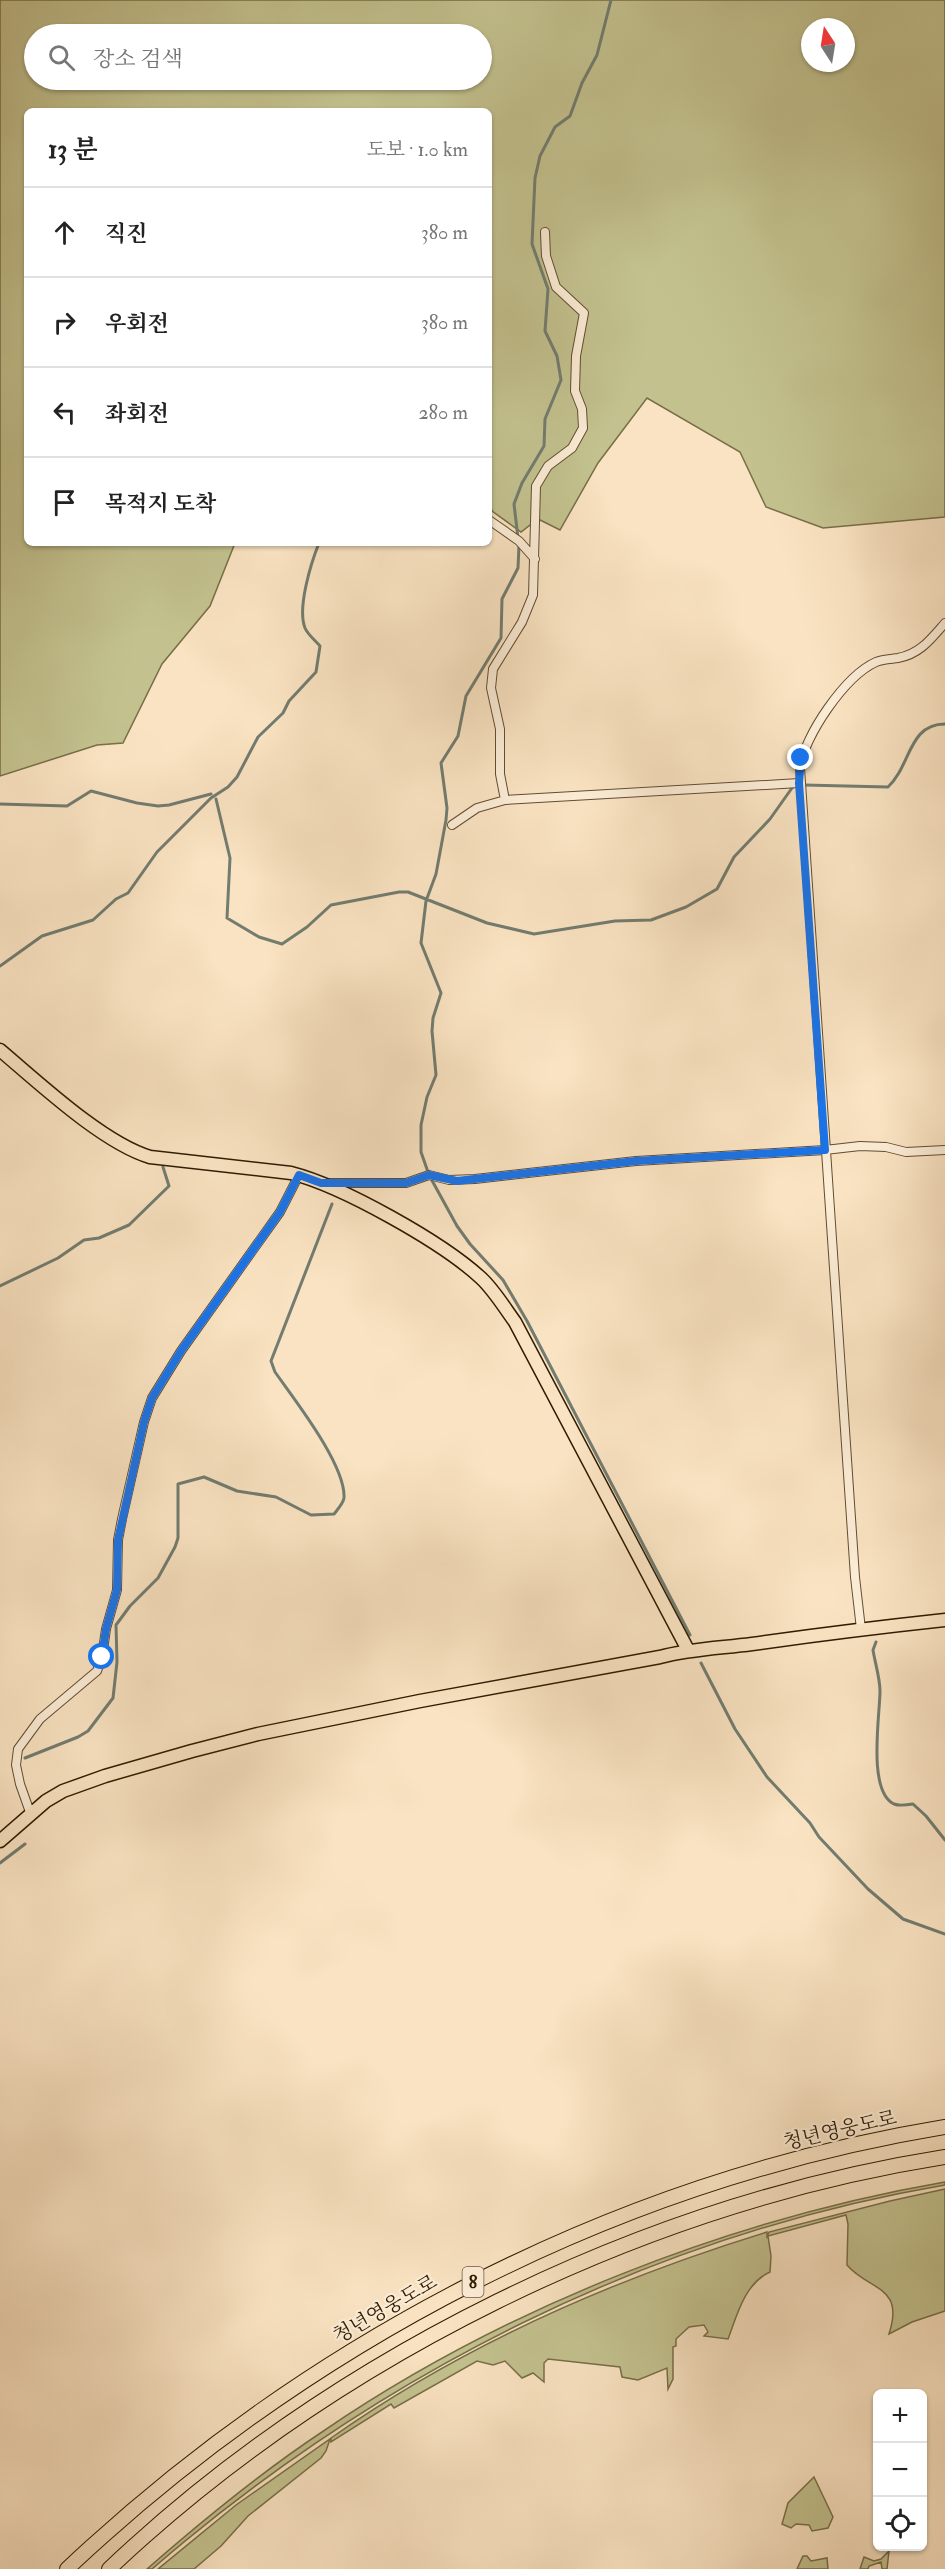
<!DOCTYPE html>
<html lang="ko">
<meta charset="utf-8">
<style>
:root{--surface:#fff;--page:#f6f6f6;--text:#222;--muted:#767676;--line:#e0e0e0}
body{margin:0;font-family:"IM FELL Double Pica","Noto Serif KR",serif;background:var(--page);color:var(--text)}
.controls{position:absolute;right:18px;bottom:18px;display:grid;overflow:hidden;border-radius:9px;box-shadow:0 2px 4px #0004}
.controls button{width:54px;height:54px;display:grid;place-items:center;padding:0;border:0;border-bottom:2px solid var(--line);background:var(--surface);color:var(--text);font:30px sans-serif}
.compass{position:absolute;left:801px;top:18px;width:54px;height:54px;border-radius:50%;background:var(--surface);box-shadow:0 2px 4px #0004;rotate:348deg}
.stop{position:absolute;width:18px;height:18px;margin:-14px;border:4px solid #1a73e8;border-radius:50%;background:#fff}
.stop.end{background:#1a73e8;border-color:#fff;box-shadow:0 2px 6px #0008}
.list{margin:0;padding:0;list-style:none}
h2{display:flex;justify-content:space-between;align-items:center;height:78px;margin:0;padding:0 24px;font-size:26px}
h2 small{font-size:20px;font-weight:400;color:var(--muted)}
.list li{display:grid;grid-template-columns:39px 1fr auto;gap:18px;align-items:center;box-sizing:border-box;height:90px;padding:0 24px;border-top:2px solid var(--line)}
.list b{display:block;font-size:22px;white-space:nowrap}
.list em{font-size:20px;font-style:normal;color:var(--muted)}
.icon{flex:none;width:33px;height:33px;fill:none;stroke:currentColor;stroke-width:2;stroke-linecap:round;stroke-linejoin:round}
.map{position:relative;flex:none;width:945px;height:2569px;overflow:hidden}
.search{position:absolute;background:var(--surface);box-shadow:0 2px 4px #0004;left:24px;top:24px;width:468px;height:66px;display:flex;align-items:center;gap:15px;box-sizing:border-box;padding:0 21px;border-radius:33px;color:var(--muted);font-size:22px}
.panel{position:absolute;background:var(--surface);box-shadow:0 2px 4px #0004;left:24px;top:108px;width:468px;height:438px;border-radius:9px}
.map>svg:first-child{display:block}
</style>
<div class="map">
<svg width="945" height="2569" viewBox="0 0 945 2569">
<rect width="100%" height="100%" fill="#fae3c2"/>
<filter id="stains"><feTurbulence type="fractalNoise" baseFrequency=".00333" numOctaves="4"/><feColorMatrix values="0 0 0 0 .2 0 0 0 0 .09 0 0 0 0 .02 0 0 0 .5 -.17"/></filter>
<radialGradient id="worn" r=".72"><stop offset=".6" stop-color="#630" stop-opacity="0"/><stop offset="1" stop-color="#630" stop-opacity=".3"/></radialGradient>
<!-- green -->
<path fill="#c3c28f" stroke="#786e48" stroke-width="1.5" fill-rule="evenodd" d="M0,0H945V517L823,528L766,507L740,452L647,398L598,463L560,530L538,519L521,532L492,511L489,500V111H27V543H235L210,606L162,664L123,743L97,745L0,776ZM810,27H846V63H810ZM34,34H482V80H34Z
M945,2182V2185C651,2235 376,2375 152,2569H147C203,2520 260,2473 322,2432C503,2308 730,2219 945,2182Z
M945,2189V2311L912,2322L889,2334C905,2285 869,2291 847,2265L848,2224L846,2215L768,2236L771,2256L770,2272C745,2283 737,2315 728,2339L704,2336L708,2332L704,2325L689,2327L676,2339V2346L673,2347V2379L668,2389L667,2368L638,2380L622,2377L620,2367L548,2359L544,2363V2382L533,2373L522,2378L505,2361L493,2365L477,2361L394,2408L391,2404L331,2442V2438C463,2345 614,2279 767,2232V2238L769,2232L890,2201Z
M330,2439L326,2451L321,2458L248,2516L221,2546L194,2569H158L236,2505Z
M814,2477L833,2517L828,2528L812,2531L809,2525L796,2524L791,2528L782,2524L788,2503Z
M889,2551L887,2569H882L881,2562L869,2566L868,2569H860L864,2557L874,2561L881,2559Z
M803,2556H807L811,2561L827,2558L828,2569H797Z"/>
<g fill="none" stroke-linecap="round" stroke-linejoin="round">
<!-- stream -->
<path stroke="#727c70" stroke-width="3" d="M518,538L514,504L522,483L544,446L545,419L561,380L557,356L545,331L548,289L532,244L535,178L540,156L555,127L570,116L582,83L597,55L611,0
M519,545L518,568L502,599L501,638L466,696L458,736L441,763L447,808L446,820L436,874L426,901L421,943L441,993L433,1018L432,1031L436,1075L427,1097L421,1125V1152L429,1175L457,1226L470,1244L503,1280L527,1321L690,1635
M804,785L888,787C911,766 908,724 945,724
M216,799L230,858L227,918L259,937L282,944L307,927L331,905L399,892H408L487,923L534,934L615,921L651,920L686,907L717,889L734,857L770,819L792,788
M0,804L67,806L91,791L137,803L158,806L169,805L211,794
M0,966L42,936L93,920L116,899L128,893L157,852L211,798L228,787L237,777L258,737L283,713L289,701L316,672L320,646C315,640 308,635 305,628C297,608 311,563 319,543
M0,1286L58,1258L84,1240L99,1238L129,1225L169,1186L163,1167
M876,1642L873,1650C875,1663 880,1678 880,1691C880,1715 867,1791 894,1804C899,1806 907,1805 913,1804L926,1816L945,1840
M701,1663L735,1729L767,1777L810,1823L819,1837L868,1889L903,1919L945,1934
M25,1758L78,1737L88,1731L113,1698L117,1662L116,1625L130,1606L158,1578L175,1547L178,1538V1484L204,1477L237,1491L276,1497L311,1515L334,1514C337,1510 343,1504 344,1498C346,1465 294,1399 275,1372L271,1361L332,1204
M0,1863L25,1844"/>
<defs>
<path id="minor" d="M489,520L519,541L535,559
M505,800L500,774V729L491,688L493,669L522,622L533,595L536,486L548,466L572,448L583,428L582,409L575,391L576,356L584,313L556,287L546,256L545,232
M452,825L477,808L505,800L799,783
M327,1183H406L429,1175L449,1180L475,1179L636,1161L825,1150L860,1146L886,1147L906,1152L945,1150
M861,1629L855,1577L800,768C804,736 845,676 876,662C883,659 891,659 898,658C920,654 931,639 945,623
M31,1815L20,1784L16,1765L18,1749L40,1719L97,1671L102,1657L106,1629L117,1590L118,1540L122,1519L144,1422L152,1398L181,1351L280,1212L299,1175"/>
<path id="primary" d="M0,1050C39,1083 103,1143 150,1157L291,1173C342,1186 442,1242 481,1278C494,1290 504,1307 515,1322L688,1650
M0,1841L46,1801L63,1791L105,1776L192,1751L258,1734L420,1701L660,1657C690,1649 721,1648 752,1644C816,1635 880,1627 945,1620"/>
<path id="motorway" d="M67,2569C309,2341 616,2181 945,2127
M109,2569C333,2357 641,2205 945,2157"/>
</defs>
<!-- minor casing -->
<use href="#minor" stroke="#614d30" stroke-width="10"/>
<!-- primary casing -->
<use href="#primary" stroke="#2e1b00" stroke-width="15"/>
<!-- motorway casing -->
<use href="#motorway" stroke="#2e1b00" stroke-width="16"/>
<!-- minor -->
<use href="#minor" stroke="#fcedd7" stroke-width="8"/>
<!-- primary -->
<use href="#primary" stroke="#fae3c2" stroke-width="12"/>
<!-- motorway -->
<use href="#motorway" stroke="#fae3c2" stroke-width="14"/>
</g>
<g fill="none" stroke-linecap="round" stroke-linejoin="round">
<!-- route -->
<path stroke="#1a73e8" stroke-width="8" d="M102,1657L106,1629L117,1590L118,1540L144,1422L152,1398L181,1351L280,1212L299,1175L321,1183H406L429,1175L457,1181L636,1161L825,1150L799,783L801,758"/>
</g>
<g text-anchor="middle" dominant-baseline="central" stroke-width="4.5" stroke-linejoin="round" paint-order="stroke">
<!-- shield labels -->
<rect fill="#fcedd7" stroke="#6c5a40" stroke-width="1.5" x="462.5" y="2267" width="21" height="30" rx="4.5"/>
<g font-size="18" font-weight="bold" fill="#2e1b00">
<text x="473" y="2282">8</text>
</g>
<!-- street labels -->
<g font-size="20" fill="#2e1b00" stroke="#fcedd7">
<text transform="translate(840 2130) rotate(-13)">청년영웅도로</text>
<text transform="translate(385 2309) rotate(-30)">청년영웅도로</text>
</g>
</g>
<rect width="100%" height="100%" filter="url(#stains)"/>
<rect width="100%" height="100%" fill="url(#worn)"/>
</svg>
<div class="controls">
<button>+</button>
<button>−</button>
<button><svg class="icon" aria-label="locate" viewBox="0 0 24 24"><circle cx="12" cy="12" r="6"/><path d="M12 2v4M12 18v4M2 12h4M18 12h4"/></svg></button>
</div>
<svg class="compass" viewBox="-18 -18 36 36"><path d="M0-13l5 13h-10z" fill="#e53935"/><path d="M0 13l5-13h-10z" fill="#767676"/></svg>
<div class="stop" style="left:102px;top:1657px"></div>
<div class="stop end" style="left:801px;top:758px"></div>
<div class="search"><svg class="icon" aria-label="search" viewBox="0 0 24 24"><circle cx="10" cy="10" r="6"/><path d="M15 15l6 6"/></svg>장소 검색</div>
<section class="panel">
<h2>13 분<small>도보 · 1.0 km</small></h2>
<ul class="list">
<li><svg class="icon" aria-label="ahead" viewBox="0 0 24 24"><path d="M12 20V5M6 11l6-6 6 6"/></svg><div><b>직진</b></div><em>380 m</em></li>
<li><svg class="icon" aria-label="right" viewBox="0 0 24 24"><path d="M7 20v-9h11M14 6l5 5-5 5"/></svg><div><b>우회전</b></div><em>380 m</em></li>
<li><svg class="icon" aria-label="left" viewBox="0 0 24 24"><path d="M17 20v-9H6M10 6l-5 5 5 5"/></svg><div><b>좌회전</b></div><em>280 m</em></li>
<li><svg class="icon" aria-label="arrive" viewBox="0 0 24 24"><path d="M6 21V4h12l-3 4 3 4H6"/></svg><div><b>목적지 도착</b></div></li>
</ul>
</section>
</div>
